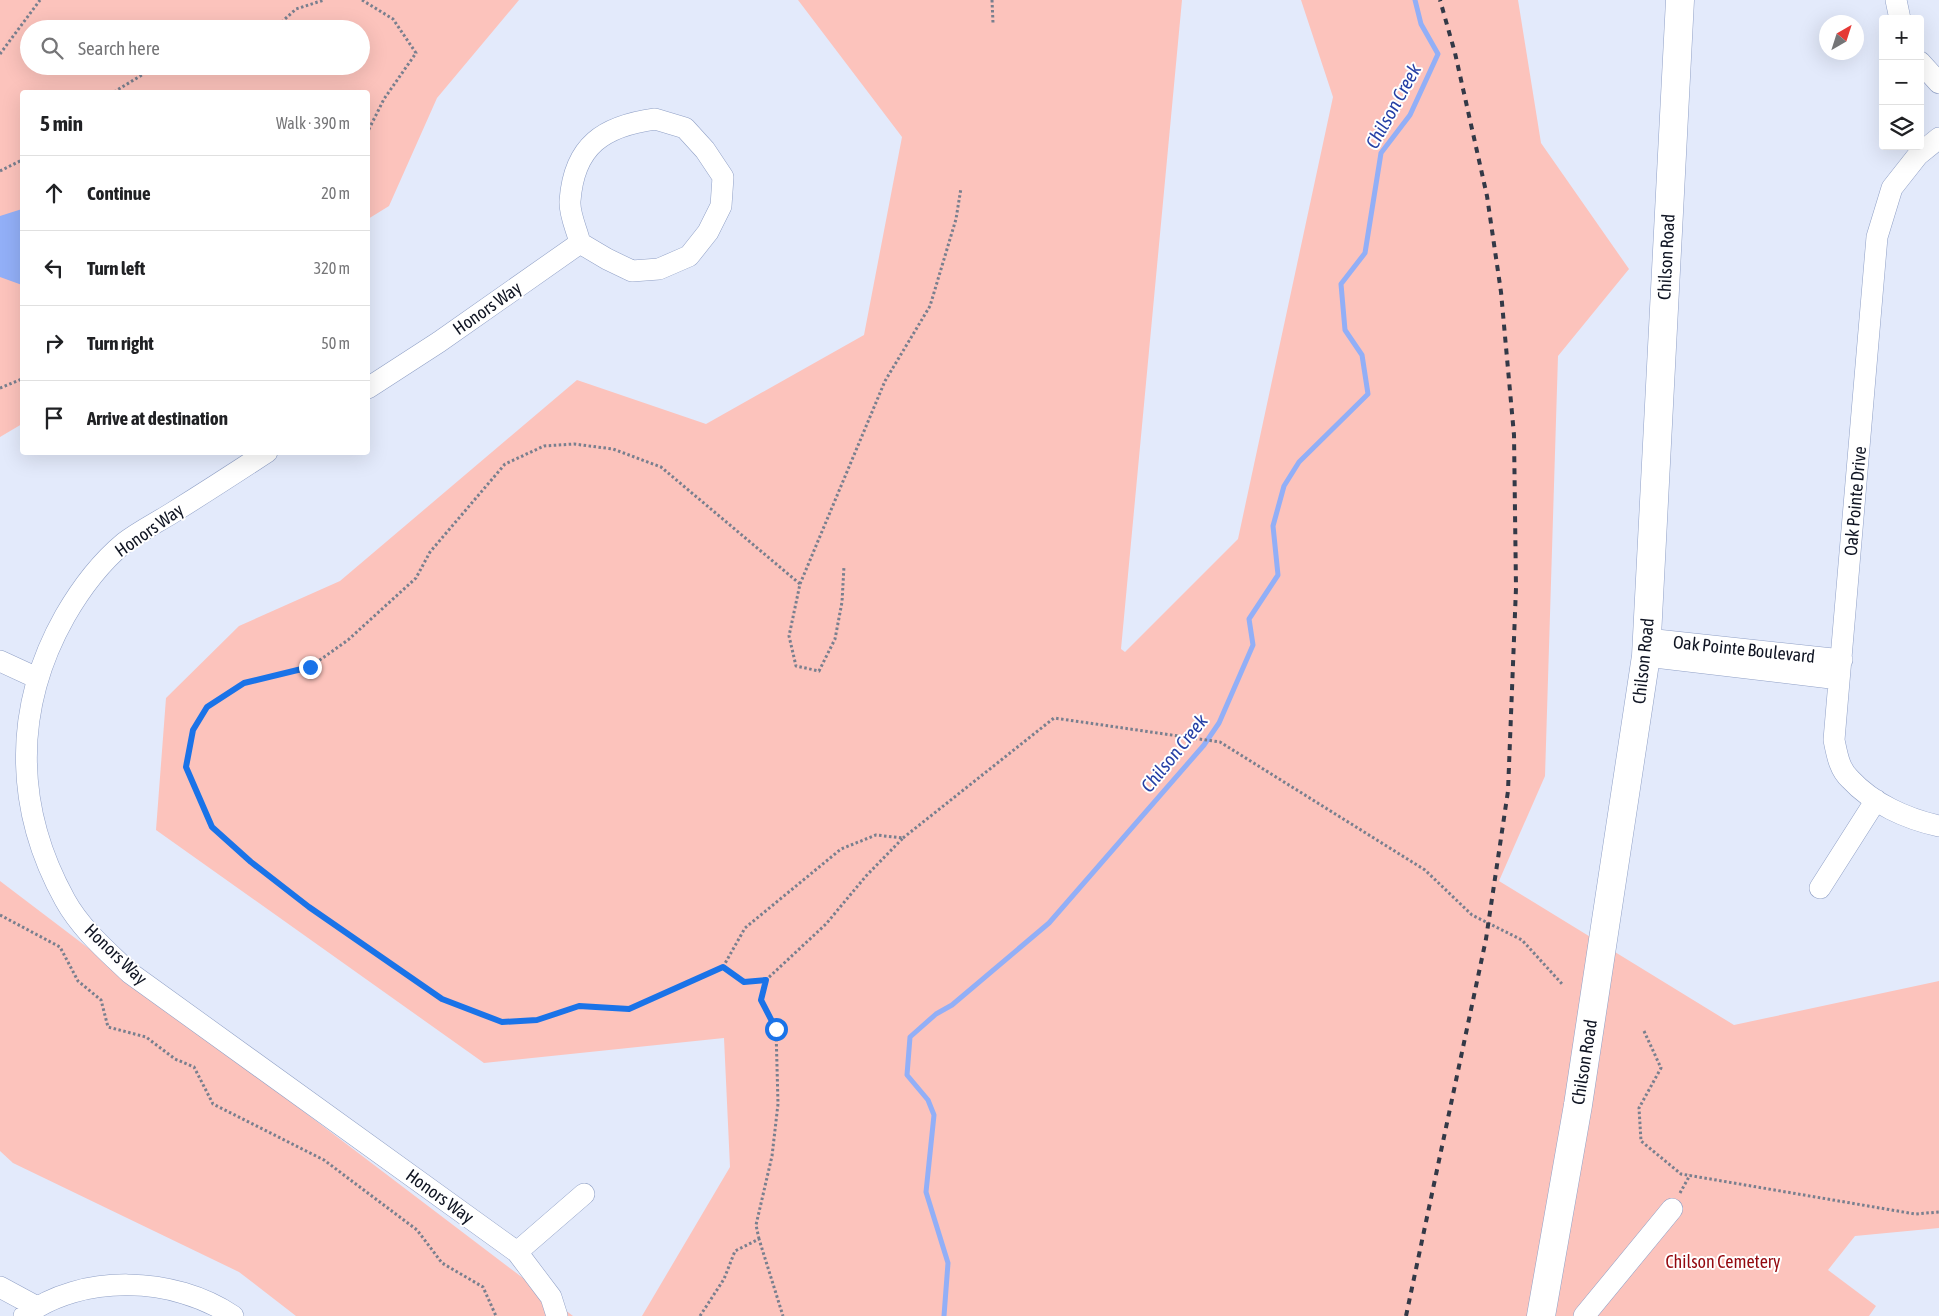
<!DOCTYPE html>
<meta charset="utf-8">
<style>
:root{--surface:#fff;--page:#f2f2f2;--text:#202124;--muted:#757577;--line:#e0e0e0}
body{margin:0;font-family:"Asap Condensed",sans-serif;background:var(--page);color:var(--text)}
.controls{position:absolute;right:15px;top:15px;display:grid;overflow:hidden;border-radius:5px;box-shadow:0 5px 20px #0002}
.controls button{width:45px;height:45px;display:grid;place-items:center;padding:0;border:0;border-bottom:1px solid var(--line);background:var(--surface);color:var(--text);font:25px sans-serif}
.compass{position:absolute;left:1819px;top:15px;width:45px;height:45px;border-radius:50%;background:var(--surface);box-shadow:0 5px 20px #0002;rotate:39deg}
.stop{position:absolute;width:15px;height:15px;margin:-11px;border:4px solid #1a73e8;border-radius:50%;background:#fff}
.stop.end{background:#1a73e8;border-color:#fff;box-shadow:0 1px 5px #0008}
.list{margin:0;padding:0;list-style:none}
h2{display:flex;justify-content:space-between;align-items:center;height:65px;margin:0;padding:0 20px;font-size:21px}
h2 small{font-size:16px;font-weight:400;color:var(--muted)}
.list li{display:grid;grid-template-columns:32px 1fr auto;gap:15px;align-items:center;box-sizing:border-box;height:75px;padding:0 20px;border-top:1px solid var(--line)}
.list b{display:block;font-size:19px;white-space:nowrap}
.list em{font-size:16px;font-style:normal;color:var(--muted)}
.icon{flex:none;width:28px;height:28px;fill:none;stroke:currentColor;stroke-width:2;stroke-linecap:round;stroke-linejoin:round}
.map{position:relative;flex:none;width:1939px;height:1316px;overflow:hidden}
.search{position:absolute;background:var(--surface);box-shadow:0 5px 20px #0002;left:20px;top:20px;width:350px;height:55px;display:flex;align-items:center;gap:12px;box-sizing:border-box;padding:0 18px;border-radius:28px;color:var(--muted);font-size:19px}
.panel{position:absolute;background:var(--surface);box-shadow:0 5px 20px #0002;left:20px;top:90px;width:350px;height:365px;border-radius:5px}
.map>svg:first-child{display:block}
</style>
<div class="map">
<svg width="1939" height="1316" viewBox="0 0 1939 1316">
<rect width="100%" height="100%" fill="#e3eafb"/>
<!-- green -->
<path fill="#fcc3bc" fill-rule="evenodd" d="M0,0H519L437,98L389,206L368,219V92H22V424L0,437ZM29,29H361V66H29Z
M798,0H1182L1121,649L1125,652L1238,539L1333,97L1301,0H1518L1541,143L1629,269L1558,356L1545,776L1499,881L1734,1025L1939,981V1228L1855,1236L1828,1270L1876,1306L1869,1316H642L730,1167L724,1038L484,1063L156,830L166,698L239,626L340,581L577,380L706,424L864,335L902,137Z
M0,881L573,1316H296L239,1272L13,1163L0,1151Z"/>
<!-- water -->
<path fill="#92aff7" d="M22,209V285L0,277V216Z"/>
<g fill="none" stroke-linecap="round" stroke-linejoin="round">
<!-- stream -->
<path stroke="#92aff7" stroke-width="5" d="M944,1316L948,1263L926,1192L934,1115L928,1100L907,1075L910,1037L936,1014L952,1005L1049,923L1204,745L1219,723L1253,645L1249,619L1278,575L1273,526L1284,486L1299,462L1368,394L1362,355L1345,330L1341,284L1365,253L1381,153L1410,115L1438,54L1421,24L1415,0"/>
<defs>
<path id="minor" d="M1896,0L1900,19
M1920,62L1939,83
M655,119L685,128L705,150L723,177L721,206L708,232L689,256L659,269L632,271L607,259L580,243C577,230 569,214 570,201C574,145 604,126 655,119Z
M1939,138L1918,155L1892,188L1877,237L1834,740C1837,754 1839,769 1850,779C1873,804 1907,819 1939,826
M368,388L439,342L580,243
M267,452C235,473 204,493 172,513C156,523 138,532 124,543C100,563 80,590 65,616C13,708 14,808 65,900C81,929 107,951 130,973L517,1252L551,1297L557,1316
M1647,639L1842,660
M1646,656L1839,679
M0,661L37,678
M1820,888L1876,800
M517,1252L584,1194
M0,1287L37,1307
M24,1316C82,1273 174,1276 233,1316
M1584,1316L1672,1209"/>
<path id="major" d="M1541,1316L1578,1105L1646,656L1680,0"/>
</defs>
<!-- minor casing -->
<use href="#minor" stroke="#90a0c6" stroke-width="22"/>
<!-- major casing -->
<use href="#major" stroke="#90a0c6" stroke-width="29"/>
<!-- path -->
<path stroke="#797f8e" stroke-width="3" stroke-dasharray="2.5 2.5" stroke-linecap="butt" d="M362,0L393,19L416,53L384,99L368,131
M992,0L993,23
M274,29L296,9L324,0
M0,54L40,0
M114,92L150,70L161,66
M0,171L22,160
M0,388L22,379
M800,584L885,381L930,306L956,219L961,188
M903,838L1054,718L1220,742L1425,870L1472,915L1522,940L1563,985
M0,915L60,947L78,981L101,1000L108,1027L146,1037L175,1059L194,1067L213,1104L324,1160L417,1230L442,1263L483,1287L496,1316
M723,967L744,982L766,980
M1644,1031L1661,1068L1639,1108L1641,1141L1681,1174L1915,1214L1939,1212
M1680,1193L1690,1175
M759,1239L756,1225L772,1156L778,1104L776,1029L761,1000L766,980L826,924L866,876L903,838L876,835L841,849L745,928L723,967L669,992L629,1009L579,1006L537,1020L502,1022L442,999L309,907L251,862L212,827L186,767L193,730L207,707L244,683L310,667L348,640L416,578L430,552L505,464L544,446L574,444L613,449L661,467L800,584L789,636L796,666L819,671L835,639L842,602L844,566
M700,1316L724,1279L735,1251L759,1239L783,1316"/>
<!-- minor -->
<use href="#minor" stroke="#fff" stroke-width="21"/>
<!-- major -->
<use href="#major" stroke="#fff" stroke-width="28"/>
<!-- rail -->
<path stroke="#333947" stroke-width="4" stroke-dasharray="6 6" stroke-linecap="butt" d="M1406,1316L1486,939L1508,791L1516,588L1514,435L1501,292L1487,196L1455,53L1440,0"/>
</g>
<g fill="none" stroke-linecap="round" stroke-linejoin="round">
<!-- route -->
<path stroke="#1a73e8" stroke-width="6" d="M310,667L244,683L207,707L193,730L186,767L212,827L251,862L309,907L442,999L502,1022L537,1020L579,1006L629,1009L723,967L744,982L766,980L761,1000L776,1029"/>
</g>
<g text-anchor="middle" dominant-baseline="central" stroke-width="4" stroke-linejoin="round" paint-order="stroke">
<!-- street labels -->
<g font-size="18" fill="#101523" stroke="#fff">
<text transform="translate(1666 257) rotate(-87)">Chilson Road</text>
<text transform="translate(487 308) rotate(-35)">Honors Way</text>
<text transform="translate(1855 501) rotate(-85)">Oak Pointe Drive</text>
<text transform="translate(149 530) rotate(-35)">Honors Way</text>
<text transform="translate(1744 649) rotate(6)">Oak Pointe Boulevard</text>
<text transform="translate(1643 661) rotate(-84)">Chilson Road</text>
<text transform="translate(116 954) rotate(44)">Honors Way</text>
<text transform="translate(1584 1062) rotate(-81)">Chilson Road</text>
<text transform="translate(440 1196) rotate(36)">Honors Way</text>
</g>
<!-- park labels -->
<g font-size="18" fill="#93090f" stroke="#fff">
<text x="1723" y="1261">Chilson Cemetery</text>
</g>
<!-- water labels -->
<g font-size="19" font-style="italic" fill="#253fa5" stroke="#fff">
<text transform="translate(1393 106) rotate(-61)">Chilson Creek</text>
<text transform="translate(1174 753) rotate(-51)">Chilson Creek</text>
</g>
</g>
</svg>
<div class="controls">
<button>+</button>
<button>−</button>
<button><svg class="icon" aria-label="layers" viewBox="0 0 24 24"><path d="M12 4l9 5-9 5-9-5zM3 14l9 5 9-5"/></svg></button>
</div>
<svg class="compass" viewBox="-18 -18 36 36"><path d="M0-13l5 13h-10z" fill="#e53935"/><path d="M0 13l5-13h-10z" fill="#757577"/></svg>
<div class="stop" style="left:776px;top:1029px"></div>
<div class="stop end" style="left:310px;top:667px"></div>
<div class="search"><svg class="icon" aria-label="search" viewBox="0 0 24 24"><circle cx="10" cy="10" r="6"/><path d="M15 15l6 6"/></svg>Search here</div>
<section class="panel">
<h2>5 min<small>Walk · 390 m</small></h2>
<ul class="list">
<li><svg class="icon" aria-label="ahead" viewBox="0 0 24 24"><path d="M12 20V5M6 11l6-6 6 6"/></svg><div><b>Continue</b></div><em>20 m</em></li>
<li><svg class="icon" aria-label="left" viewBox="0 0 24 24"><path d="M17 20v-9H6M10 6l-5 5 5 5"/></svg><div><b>Turn left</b></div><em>320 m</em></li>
<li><svg class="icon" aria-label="right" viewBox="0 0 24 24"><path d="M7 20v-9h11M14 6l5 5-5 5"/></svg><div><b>Turn right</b></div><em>50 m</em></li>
<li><svg class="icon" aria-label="arrive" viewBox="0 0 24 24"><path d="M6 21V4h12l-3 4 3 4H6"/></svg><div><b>Arrive at destination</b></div></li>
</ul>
</section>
</div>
